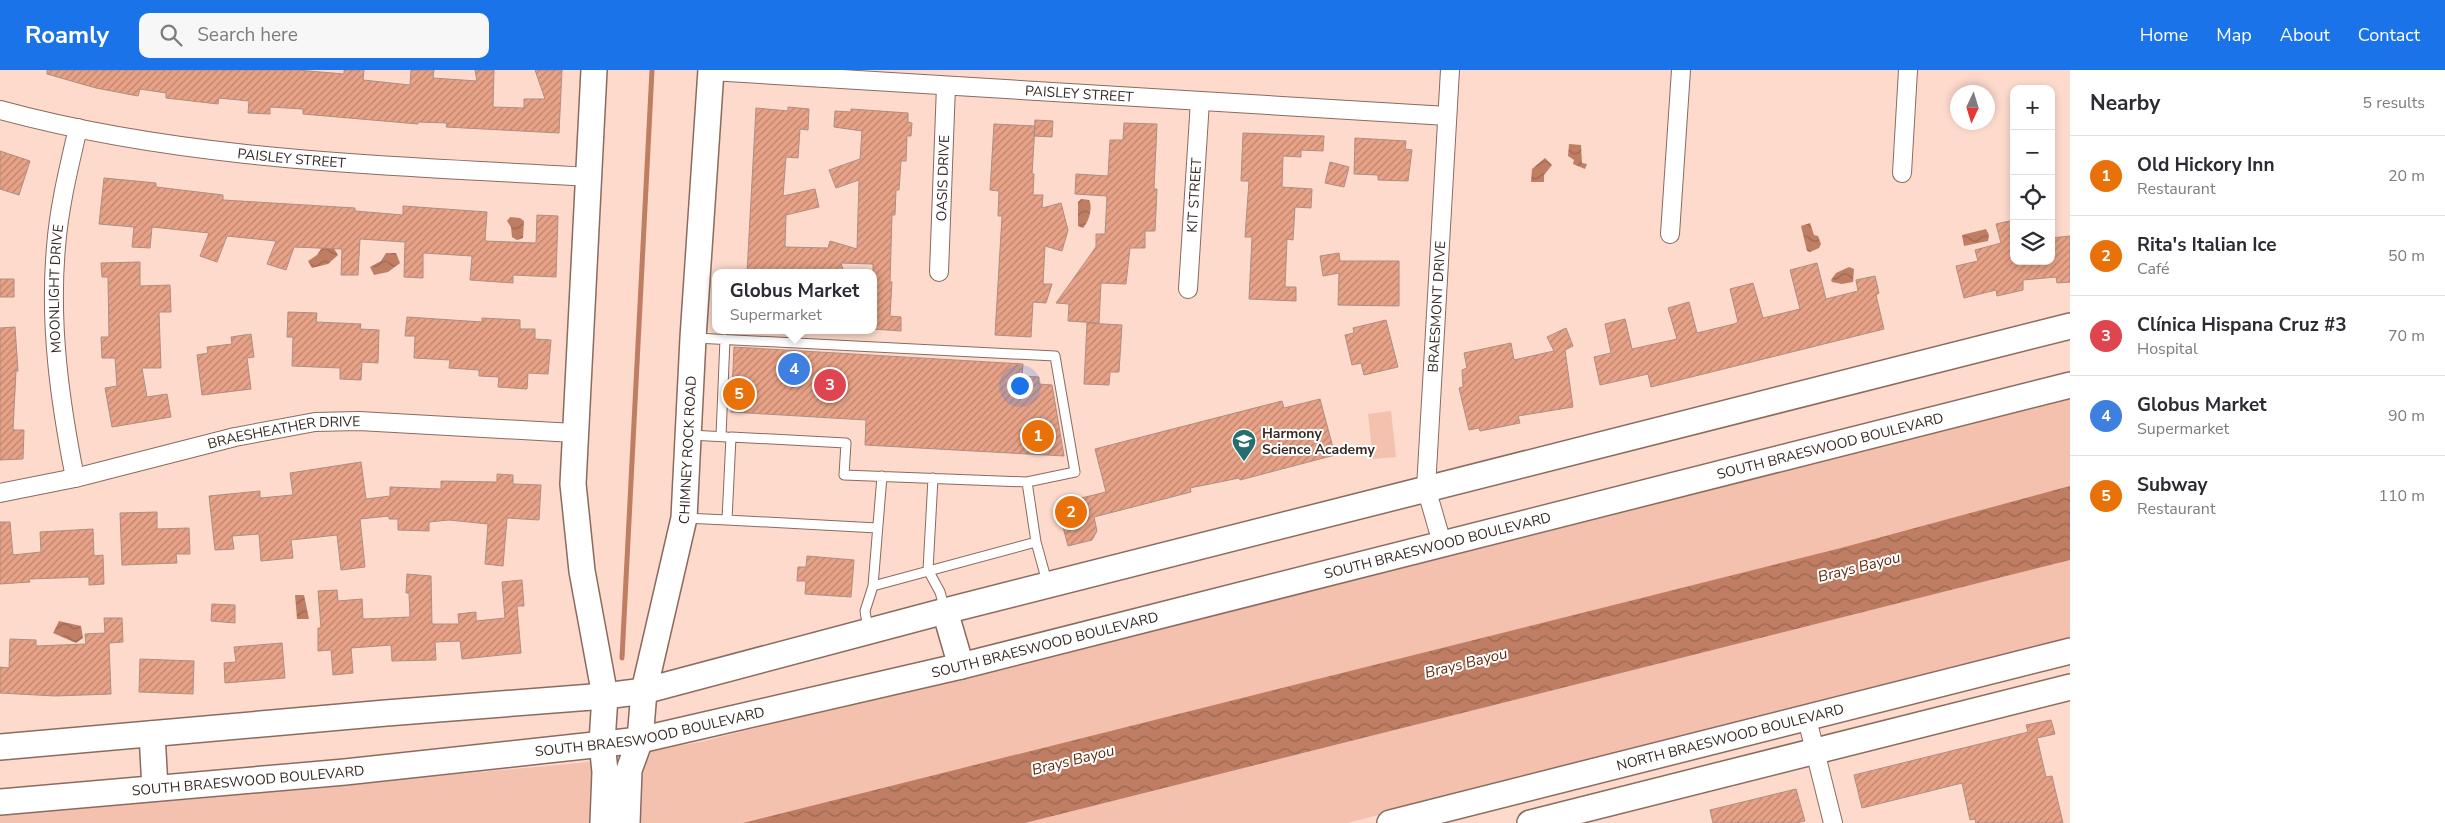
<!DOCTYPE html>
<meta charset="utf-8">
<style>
:root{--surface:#fff;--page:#f7f7f7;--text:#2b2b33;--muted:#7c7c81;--line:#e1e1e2;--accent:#1a73e8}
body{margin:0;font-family:"Nunito Sans",sans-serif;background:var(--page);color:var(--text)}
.controls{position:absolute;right:15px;top:15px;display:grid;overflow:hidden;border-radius:10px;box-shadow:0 2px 8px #0003}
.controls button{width:45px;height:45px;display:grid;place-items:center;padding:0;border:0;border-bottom:1px solid var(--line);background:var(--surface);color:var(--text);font:25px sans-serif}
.compass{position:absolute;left:1950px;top:15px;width:45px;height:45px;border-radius:50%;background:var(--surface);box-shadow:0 2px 8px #0003;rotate:184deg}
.you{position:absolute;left:1019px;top:315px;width:18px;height:18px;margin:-12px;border:4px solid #fff;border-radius:50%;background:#1a73e8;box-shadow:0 0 0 8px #1a73e833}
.badge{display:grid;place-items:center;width:32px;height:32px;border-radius:50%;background:var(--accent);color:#fff;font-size:16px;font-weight:700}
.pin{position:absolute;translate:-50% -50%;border:2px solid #fff;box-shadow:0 1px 5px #0006}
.popup{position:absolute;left:712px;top:199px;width:165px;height:65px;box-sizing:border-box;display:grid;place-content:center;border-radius:10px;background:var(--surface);filter:drop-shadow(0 1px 4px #0005);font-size:16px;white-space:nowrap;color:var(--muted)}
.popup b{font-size:19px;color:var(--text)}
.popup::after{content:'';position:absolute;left:50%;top:100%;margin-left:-10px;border:10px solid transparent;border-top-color:var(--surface)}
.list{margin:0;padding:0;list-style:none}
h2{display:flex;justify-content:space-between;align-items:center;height:65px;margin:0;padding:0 20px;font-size:21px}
h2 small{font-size:16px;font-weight:400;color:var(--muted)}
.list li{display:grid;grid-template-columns:32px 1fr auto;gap:15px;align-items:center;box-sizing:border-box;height:80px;padding:0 20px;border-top:1px solid var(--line)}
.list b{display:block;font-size:19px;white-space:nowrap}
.list p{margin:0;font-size:16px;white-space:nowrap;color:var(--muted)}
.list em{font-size:16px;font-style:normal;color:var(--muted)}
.icon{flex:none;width:28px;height:28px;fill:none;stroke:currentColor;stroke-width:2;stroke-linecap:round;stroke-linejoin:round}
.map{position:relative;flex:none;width:2070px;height:753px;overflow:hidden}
header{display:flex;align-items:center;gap:30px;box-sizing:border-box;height:70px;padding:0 25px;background:var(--accent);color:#fff}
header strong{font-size:24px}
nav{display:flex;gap:28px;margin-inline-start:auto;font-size:18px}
.search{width:350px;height:45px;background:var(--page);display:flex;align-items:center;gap:12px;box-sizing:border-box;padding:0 18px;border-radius:10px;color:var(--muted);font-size:19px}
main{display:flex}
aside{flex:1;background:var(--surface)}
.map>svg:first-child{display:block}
</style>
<header>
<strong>Roamly</strong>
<div class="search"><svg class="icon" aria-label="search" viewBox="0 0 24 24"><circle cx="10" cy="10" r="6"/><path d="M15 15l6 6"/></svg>Search here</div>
<nav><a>Home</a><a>Map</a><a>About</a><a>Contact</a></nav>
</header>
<main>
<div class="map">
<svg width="2070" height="753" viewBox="0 0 2070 753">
<defs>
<pattern id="water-waves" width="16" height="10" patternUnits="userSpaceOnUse" patternTransform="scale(1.25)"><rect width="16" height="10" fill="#bf7d63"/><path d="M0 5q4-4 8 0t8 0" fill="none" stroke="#9c6751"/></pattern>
<pattern id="building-hatch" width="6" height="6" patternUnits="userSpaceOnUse" patternTransform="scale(1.25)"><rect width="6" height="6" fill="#e7a287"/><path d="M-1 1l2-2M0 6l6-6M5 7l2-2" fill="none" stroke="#bc846e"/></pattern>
</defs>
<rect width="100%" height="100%" fill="#fddacc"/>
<!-- green -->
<path fill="#f3c1ae" d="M2070,327V570L1347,753H0V745L579,693L700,672Z
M1391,341L1396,387L1373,389L1368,344Z"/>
<!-- water -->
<path fill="url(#water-waves)" d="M1569,74L1581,75L1582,93L1587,94L1585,99L1573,94L1574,90L1568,86Z
M1545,88L1552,95L1544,105V112H1531L1532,99Z
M1081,129L1089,130C1093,137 1089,152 1083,158L1078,156V132Z
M510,147L520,148L524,151L523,168L517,170L512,167L511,157L507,151Z
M1810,153L1814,165L1818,166L1821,174L1819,178L1810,182L1807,181L1801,156Z
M1986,159L1989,165L1988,171L1964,176L1962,165Z
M323,176L333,177L338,185L328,194L312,198L308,191L317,185Z
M386,183H396L400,193L388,202L374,205L370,197L381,191Z
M1849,197L1854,199L1853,212L1842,214L1832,212L1831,210L1836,203Z
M2070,416V490L1025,753H743L1841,478Z
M295,525H304L309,549H297Z
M59,551L81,556L83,568L76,573L53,563Z"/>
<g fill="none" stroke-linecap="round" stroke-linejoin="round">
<!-- stream -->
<path stroke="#bf7d63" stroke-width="5" d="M622,588L652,0"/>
</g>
<!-- building -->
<path fill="url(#building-hatch)" stroke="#ae8e82" d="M47,0H297L344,4V0H364L363,10L410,15L411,0H434L433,8L477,11L475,0H494L493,37L524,38V29H545L535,0H562L559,63L446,57L447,53L418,52V54L303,44V39L270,37V44L248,43L249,31L219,28L218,34L166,28V23L140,19L138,26L96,18L47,4Z
M788,37L809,39L808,60L800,59L798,88L786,87L783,126L815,119L819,137L786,145L785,177L828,178L830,171L857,179L859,110L836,118L829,100L860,89L862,61L834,57L835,41L851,42V39L908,43V52L912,53L911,66H907L906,91H901L899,120H896L895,145H892L890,212H892L890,246L901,247V261L873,259V194L841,193L844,203H747L756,38L788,41Z
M1035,50L1053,51L1052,67L1034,66Z
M1124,53L1157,54L1154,119H1157L1155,161H1145V178H1130L1126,214L1101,213L1099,253L1068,251L1069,234L1056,233L1096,177V164H1105L1107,126L1075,124L1076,104L1108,106L1110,70H1123Z
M994,54L1035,56L1032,104H1034L1033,125H1043L1042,138L1061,133L1068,160L1062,181L1045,176L1043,214H1052L1046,233L1033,232L1031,267L995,265L1002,146H998L999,121L990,120Z
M1243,63L1324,66L1323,81L1301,80V87L1283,86L1282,117L1312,119L1311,138L1295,137L1293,170L1287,169L1285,217H1296V231L1249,229L1252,167H1245L1249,111H1241Z
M1355,68L1406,71L1405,79L1412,80L1408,111L1378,110V105L1354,104Z
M0,81L30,91L19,125L0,119Z
M1330,92L1349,97L1344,117L1325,113Z
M104,108L156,113V117L223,125V130L355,138V141L403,145V136L487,142L485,171L536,173L537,145L558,146L556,207L513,205V213L470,210L472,186L423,183V208L404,207L405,172L360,169L358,205H341L342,179L294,177L286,200L267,194L276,171L227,166L217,192L200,186L209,163L152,157L150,178L132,177L134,157L99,154Z
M2014,150V191H2051V168L2070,166V212L2057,213L2056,207L2023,210V220L1997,226L1996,220L1964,228L1956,196L1978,191L1975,180L2001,173L1996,154Z
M1339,183L1340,191H1399V236L1338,235L1339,203L1323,206L1320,186Z
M140,192V216L170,215L171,242H159L161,298H142L147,327L167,324L171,347L112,357L105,318L117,316L115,288H102L101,267H109L108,207H102L101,193Z
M1817,193L1826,229L1858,221L1856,210L1875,206L1879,223L1876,225L1884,259L1651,317L1648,304L1600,315L1594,287L1611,283L1605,254L1625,249L1632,279L1677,269L1668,238L1689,232L1697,263L1734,254L1738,252L1730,219L1753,213L1763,248L1800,239L1790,200Z
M0,209H14V227H0Z
M288,242L317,243L316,252L361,254L360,259L379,260L378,293L362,292L361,310L340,309V298L292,296L293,267H287Z
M407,247L482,252V248L520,250V259H535V269L551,270L548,304L528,303L527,319L498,317L499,307L479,306V300L449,298L450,290L414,288L415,266H405Z
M1386,250L1398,297L1364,305L1361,293L1352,295L1345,265L1354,263L1353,258Z
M1087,253L1122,255L1119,302H1110L1109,315L1084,314Z
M15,257L18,301H16L13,360H24L23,389L0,390V258Z
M1566,258L1573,276L1565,280L1573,337L1518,346L1520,353L1480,361L1479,358L1469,360L1459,318L1463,317L1462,300L1467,298L1464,283L1511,273L1514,290L1554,281L1547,267Z
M251,264L254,287L247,288L251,319L202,325L197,285L208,283L207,277L232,274L231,267Z
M734,277L1023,294L1022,306L1039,307V314L1052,315L1064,386L865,375L866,350L731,342Z
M1320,329L1335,385L1240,410L1239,408L1190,418L1191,422L1094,447L1097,461L1092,470L1068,476L1057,434L1106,422L1095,379L1282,331L1284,338Z
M361,392L366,429L390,426V417L441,419V411L497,412V404L513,405V414L541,415L539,450L507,448L503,496L485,494L488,454L449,450L429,452V461L398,460V449H389V446L360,449L365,497L341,500L337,465L291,470L293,488L261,491L259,464L232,466L234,479L215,480L209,426L260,421V428L293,425L290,403Z
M157,442V459L189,458L190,484H176L177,493L122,495L120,443Z
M0,452H10L13,485L41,482L40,462L93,459L94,486L103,485L104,514L89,515V507L29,509L30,512L0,514Z
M807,486L854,490L851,527L805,524L806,511H797L798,497H806Z
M407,504L431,506L432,554H459L458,544L476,542V551L505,548L502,512L522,510L524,536H517L521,583L462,589L460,571L435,572L436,590L392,591L391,575L351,578L353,603L333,605L331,580L318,581V558H321L318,521L337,520L338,531L362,529L363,549L410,547L409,523H406Z
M212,534L235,535V553L211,551Z
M104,548H122L123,572L109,573L111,624L55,626L0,623V597L9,598L10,569L36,570V576L86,574L85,564L105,563Z
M282,573L285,608L225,613L224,593L236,592L234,577Z
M140,589L194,591L193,624L139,622Z
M2051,650L2055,664L2037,668L2046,707L2052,706L2063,753H1976L1975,749L1970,750L1962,713L1862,738L1854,705L2028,662L2026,655Z
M1796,719L1805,751L1796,753H1713L1710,740Z"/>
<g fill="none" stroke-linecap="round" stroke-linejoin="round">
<defs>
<path id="lane" d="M695,268L1055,286L1075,402L1027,412
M690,365L727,367
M721,366L725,269
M933,408L928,500L940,522L945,540
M684,448L727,450
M1036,472L1047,512
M873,516L1036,472L1027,412L844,405L846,373L731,367L727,450L877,458
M868,559L865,541L873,516L882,406"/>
<g id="street">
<path id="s1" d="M711,1L1447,46"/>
<path id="s2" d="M0,40C191,92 391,95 588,107"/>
<path d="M1902,103L1908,0"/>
<path d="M1670,164L1681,0"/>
<path id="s3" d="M939,202L946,16"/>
<path id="s4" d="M1188,219L1200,31"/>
<path id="s5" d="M75,408C60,332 49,255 56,177C59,137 69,97 78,58"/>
<path id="s6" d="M0,423L75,408L235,367L315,352L359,351L574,363"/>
<path id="s7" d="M1442,473L1426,418L1450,0"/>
<path d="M1807,649L1833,753"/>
</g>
<g id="secondary">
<path d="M594,0L573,414L582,501L605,626L602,672L605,702L603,753"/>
<path d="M945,541L961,596"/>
<path d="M152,664L155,718"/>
<path d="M0,677L386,643L605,626L644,621L945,541L2070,256"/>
<path id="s8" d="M0,732L345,702L640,670L961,596L2070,315"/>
<path id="s9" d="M627,753L629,700L640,670L644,621L684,448L693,268L711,0"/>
<path id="s10" d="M1390,753L2070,581"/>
<path d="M1530,753L2070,617"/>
</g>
</defs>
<!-- lane casing -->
<use href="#lane" stroke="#8a6b5f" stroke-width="11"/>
<!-- street casing -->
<use href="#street" stroke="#8a6b5f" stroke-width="20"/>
<!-- secondary casing -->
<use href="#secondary" stroke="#8a6b5f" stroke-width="28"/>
<!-- lane -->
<use href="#lane" stroke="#fff" stroke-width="9"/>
<!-- street -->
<use href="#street" stroke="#fff" stroke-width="18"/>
<!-- secondary -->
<use href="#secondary" stroke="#fff" stroke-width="25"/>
</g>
<!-- icons -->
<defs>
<symbol id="school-pin" viewBox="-11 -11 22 30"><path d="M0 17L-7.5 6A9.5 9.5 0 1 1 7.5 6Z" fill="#25706e" stroke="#fff"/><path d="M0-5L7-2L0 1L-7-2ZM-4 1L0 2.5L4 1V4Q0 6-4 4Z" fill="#fff"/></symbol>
</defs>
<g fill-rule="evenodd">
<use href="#school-pin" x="1230" y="357" width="28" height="38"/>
</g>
<g text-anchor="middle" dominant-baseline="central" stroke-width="4" stroke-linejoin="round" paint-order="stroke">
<!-- street labels -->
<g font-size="14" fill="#372a25" stroke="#fff">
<text stroke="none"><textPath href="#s1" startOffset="369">PAISLEY STREET</textPath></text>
<text stroke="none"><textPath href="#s2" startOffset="296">PAISLEY STREET</textPath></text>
<text stroke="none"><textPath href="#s3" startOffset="94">OASIS DRIVE</textPath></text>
<text stroke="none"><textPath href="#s4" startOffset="94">KIT STREET</textPath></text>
<text stroke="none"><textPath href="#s5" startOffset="191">MOONLIGHT DRIVE</textPath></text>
<text stroke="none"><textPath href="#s7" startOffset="239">BRAESMONT DRIVE</textPath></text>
<text stroke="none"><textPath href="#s6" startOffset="291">BRAESHEATHER DRIVE</textPath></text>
<text stroke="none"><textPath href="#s8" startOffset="1869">SOUTH BRAESWOOD BOULEVARD</textPath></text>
<text stroke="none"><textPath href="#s9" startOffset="380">CHIMNEY ROCK ROAD</textPath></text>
<text stroke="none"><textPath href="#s8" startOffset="1464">SOUTH BRAESWOOD BOULEVARD</textPath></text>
<text stroke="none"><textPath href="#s8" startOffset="1059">SOUTH BRAESWOOD BOULEVARD</textPath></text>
<text stroke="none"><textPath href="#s8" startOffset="654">SOUTH BRAESWOOD BOULEVARD</textPath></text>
<text stroke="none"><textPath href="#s10" startOffset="351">NORTH BRAESWOOD BOULEVARD</textPath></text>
<text stroke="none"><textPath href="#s8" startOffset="249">SOUTH BRAESWOOD BOULEVARD</textPath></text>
</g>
<!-- poi labels -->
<g font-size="14" font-weight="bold" fill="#372a25" stroke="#fff" text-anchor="start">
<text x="1262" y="363">Harmony<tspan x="1262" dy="16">Science Academy</tspan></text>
</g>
<!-- water labels -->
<g font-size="15" font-style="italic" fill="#64270a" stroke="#fff">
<text transform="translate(1859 497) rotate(-14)">Brays Bayou</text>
<text transform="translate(1466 593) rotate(-14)">Brays Bayou</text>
<text transform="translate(1073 690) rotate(-14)">Brays Bayou</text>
</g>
</g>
</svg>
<div class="controls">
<button>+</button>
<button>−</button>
<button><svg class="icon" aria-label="locate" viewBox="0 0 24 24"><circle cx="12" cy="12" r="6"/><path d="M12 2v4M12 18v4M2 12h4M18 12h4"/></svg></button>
<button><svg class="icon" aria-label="layers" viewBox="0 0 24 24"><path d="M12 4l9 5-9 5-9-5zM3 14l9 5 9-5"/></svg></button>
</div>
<svg class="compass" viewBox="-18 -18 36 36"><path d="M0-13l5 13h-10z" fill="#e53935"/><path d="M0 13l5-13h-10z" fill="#7c7c81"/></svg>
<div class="you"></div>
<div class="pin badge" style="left:1038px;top:366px;background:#e8710a">1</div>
<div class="pin badge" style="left:1071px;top:442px;background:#e8710a">2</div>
<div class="pin badge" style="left:830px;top:315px;background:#e0444e">3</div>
<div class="pin badge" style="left:794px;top:299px;background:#3f7fe0">4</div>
<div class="popup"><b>Globus Market</b>Supermarket</div>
<div class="pin badge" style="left:739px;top:324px;background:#e8710a">5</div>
</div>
<aside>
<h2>Nearby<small>5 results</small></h2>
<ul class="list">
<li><span class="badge" style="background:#e8710a">1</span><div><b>Old Hickory Inn</b><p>Restaurant</p></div><em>20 m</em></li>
<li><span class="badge" style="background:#e8710a">2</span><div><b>Rita's Italian Ice</b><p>Café</p></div><em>50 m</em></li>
<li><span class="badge" style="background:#e0444e">3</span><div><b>Clínica Hispana Cruz #3</b><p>Hospital</p></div><em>70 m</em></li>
<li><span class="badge" style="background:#3f7fe0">4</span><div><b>Globus Market</b><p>Supermarket</p></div><em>90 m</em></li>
<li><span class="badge" style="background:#e8710a">5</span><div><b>Subway</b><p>Restaurant</p></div><em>110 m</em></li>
</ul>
</aside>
</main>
